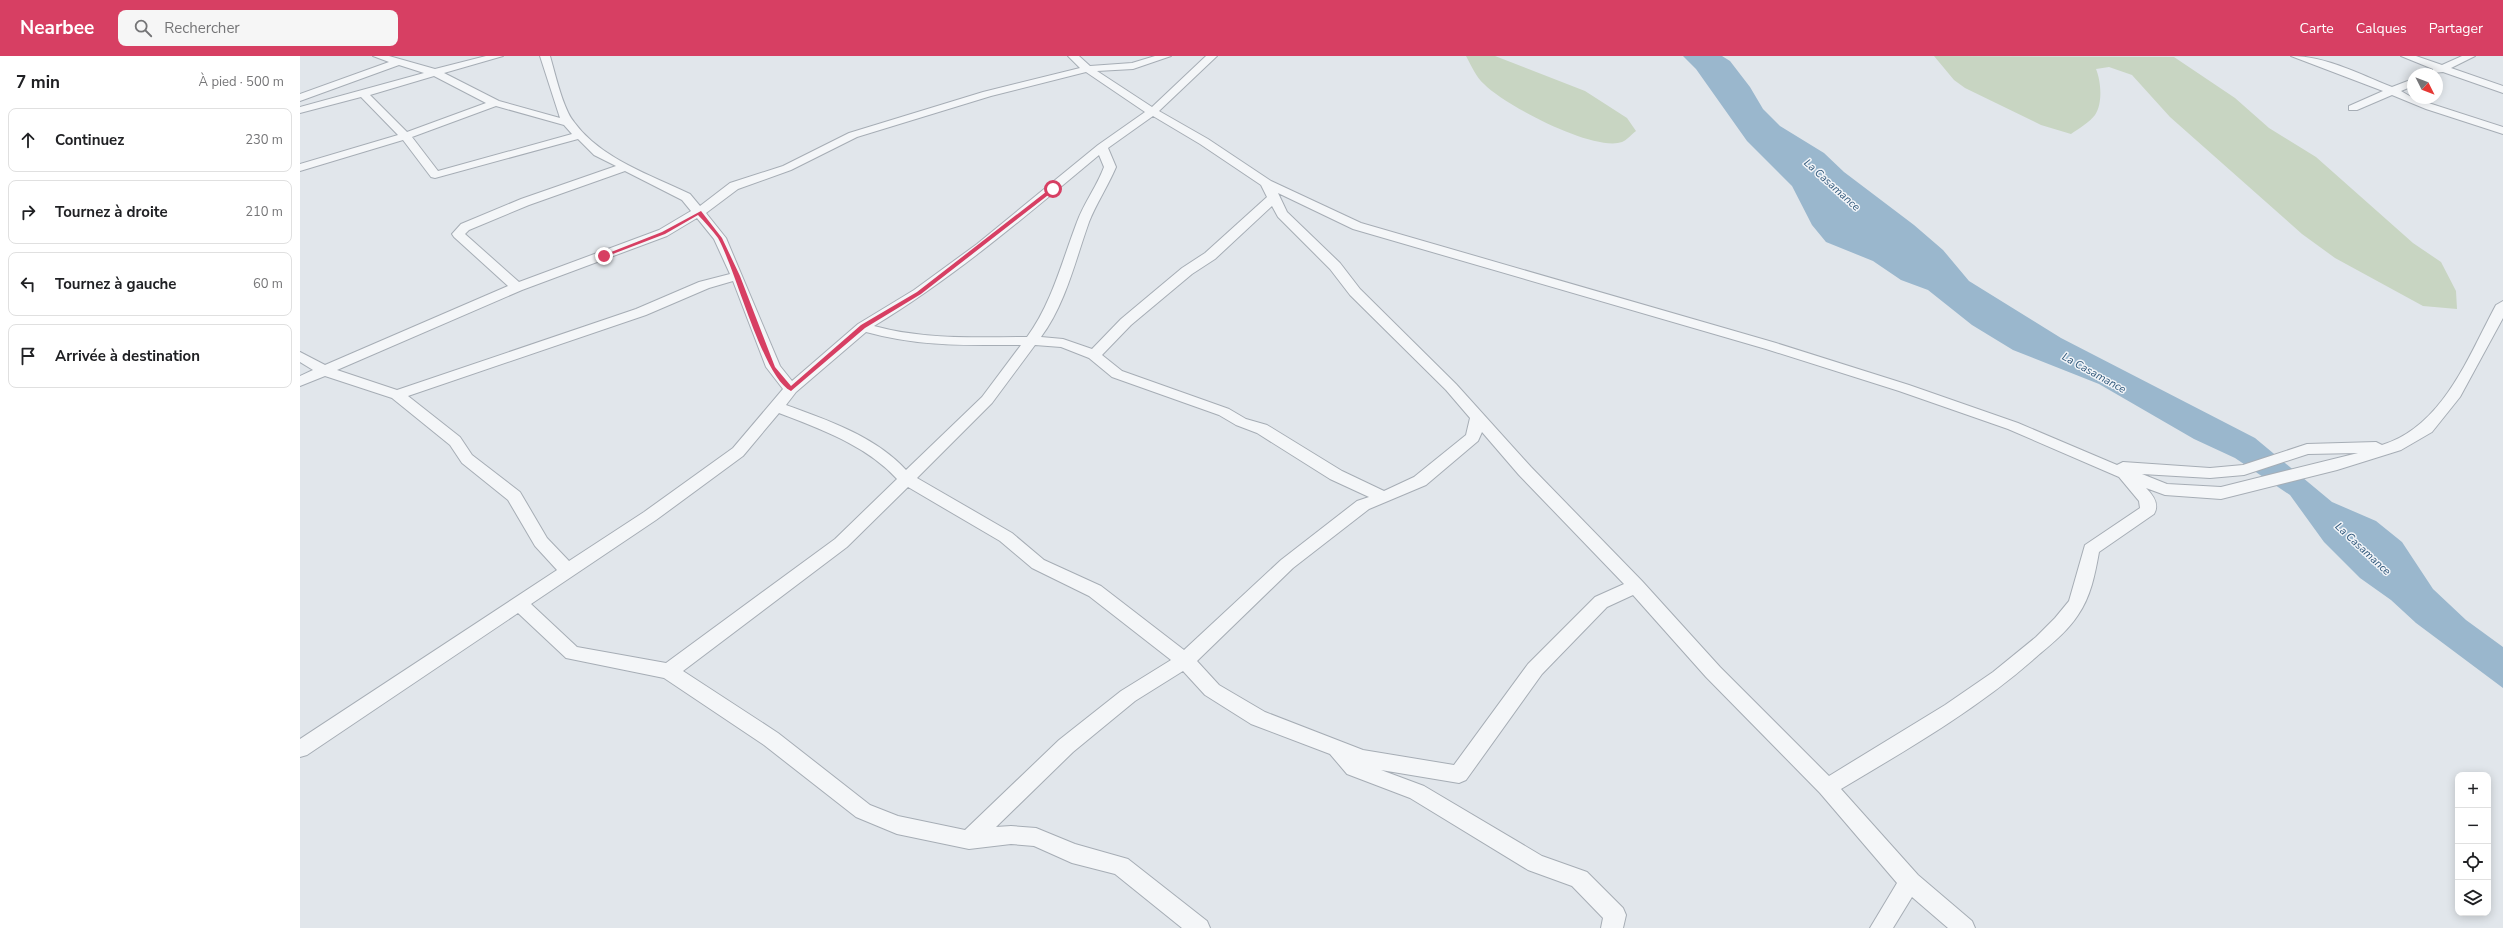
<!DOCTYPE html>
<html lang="fr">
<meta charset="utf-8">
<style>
:root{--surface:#fff;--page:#f6f6f6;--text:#202124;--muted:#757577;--line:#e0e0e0;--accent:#d73f63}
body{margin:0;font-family:"Nunito Sans",sans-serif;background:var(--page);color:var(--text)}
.controls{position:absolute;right:12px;bottom:12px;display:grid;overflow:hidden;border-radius:8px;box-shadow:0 2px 10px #0003}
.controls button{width:36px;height:36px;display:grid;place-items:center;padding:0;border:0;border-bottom:1px solid var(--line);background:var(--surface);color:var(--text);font:20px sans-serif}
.compass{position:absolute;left:2107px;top:12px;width:36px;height:36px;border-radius:50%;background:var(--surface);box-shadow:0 2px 10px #0003;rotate:132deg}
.stop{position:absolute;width:12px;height:12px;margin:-9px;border:3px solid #d73f63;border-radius:50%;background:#fff}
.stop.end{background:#d73f63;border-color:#fff;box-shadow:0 1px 4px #0008}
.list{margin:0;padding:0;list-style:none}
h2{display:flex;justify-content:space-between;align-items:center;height:52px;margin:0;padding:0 16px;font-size:17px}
h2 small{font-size:13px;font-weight:400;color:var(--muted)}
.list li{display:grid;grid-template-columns:26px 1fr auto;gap:12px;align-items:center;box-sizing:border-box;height:64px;margin:0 8px 8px;padding:0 8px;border:1px solid var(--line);border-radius:8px}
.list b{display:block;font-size:15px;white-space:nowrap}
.list em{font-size:13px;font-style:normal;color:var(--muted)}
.icon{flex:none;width:22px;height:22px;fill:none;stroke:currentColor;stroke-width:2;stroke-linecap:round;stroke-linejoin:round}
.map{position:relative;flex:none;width:2203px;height:872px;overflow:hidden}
header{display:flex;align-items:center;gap:24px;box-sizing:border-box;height:56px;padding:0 20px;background:var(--accent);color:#fff}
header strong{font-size:19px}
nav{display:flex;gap:22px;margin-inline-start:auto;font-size:14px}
.search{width:280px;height:36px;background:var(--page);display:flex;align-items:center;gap:10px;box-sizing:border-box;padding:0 14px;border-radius:8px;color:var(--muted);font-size:15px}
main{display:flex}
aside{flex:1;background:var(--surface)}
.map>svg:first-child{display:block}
</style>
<header>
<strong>Nearbee</strong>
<div class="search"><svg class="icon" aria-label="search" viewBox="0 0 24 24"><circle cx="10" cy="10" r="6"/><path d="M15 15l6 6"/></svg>Rechercher</div>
<nav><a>Carte</a><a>Calques</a><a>Partager</a></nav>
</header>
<main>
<aside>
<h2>7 min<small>À pied · 500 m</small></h2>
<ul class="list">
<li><svg class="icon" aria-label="ahead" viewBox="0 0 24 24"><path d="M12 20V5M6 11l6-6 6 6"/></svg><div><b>Continuez</b></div><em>230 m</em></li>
<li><svg class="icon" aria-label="right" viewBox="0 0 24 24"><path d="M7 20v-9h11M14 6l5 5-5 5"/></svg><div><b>Tournez à droite</b></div><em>210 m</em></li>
<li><svg class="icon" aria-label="left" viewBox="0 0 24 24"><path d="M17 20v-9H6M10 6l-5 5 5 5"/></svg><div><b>Tournez à gauche</b></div><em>60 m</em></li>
<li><svg class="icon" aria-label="arrive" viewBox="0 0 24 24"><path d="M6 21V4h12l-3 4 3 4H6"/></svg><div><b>Arrivée à destination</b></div></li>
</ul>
</aside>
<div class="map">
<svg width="2203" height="872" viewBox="0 0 2203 872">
<rect width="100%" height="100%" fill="#e1e6eb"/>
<!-- green -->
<path fill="#c8d5c2" d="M1166,0H1195L1285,35L1327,62L1336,75C1332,78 1326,85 1322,86C1294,96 1204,49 1184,28C1176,21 1171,9 1166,0Z
M1634,0L1874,1L1935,42L1969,72L2016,101L2113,187L2141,206L2156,235L2157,253L2123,250L2035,202L2002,178L1870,61L1832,19L1809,11L1796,13C1801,25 1803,47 1795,59C1790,66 1778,73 1771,78L1741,69L1665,32L1654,24Z"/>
<!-- water -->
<path fill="#9ab7cd" d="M1383,0H1422L1430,5L1450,31L1463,53L1480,70L1524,97L1544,116L1614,169L1643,194L1669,225L1761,282L1955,382L2032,446L2076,465L2102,486L2133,533L2166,564L2203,591V632L2116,567L2091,544L2060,522L2024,486L1990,439L1935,402L1894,383L1799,328L1713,294L1672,269L1628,234L1601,224L1573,205L1526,186L1512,169L1492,130L1447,85L1396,13Z"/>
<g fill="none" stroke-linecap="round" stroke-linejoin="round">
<defs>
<path id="minor" d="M73,0H89L135,13L186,0H203L144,17L199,45L260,62L240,0H250C255,17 263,53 274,66C301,103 351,119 390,138L400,150L430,127L483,110L549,77L683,36L780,12L768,0H779L790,10L832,7L855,0H871L833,13L797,15L852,51L906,0H917L859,55L908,83L971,125L1061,167L1476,287L1609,329L1718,367L1817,409L1823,406L1910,412L1943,409L2007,388L2076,386L2082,389C2143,370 2168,301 2196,249L2203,245V262L2160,341L2132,376L2101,394L2037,414L1921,443L1865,439L1846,432C1853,439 1860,448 1854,458L1799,496C1795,518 1791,540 1778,559C1767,576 1750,589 1735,602C1676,654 1608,693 1541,733L1618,819L1672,865L1675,872H1648L1612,841L1593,872H1570L1597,827L1520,737L1406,621L1333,539L1307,551L1242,618L1166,724L1159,727L1081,714L1124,730L1242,800L1287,816L1323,852L1326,859L1323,872H1301L1303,862L1272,830L1228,814L1110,742L1047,718L1030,698L951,668L905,639L883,615L835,645L773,696L696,771L711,770L736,772L775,788L828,803L907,865L910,872H882L815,818L772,807L734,790L711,788L669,793L597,778L556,761L464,689L364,622L266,602L218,557L7,699L0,701V683L257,514L235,490L208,444L162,407L150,389L92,342L25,320L0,330V320L13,314L0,306V296L25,309L208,230L154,181L152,178L161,168L221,143L316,110L294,99L278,83L135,122L131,121L103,84L0,115V108L98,79L61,41L0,57V51L124,17L99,9L0,45V38L89,6ZM786,16L845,56L798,89L677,188L614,234L558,268L492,325L480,310L426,182L406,157L438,133L491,114L557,81L691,40ZM134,20L186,47L107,76L70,39ZM196,50L264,69L272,78L138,115L112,81ZM853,60L900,88L961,129L967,141L905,197L882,212L821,263L792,293L763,283L741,281C766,247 775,205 789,166C796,148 808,130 816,111L808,92ZM799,99L804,111C797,130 784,147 777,166C762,205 752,247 727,281C675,281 625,284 574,270C656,220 727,159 799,99ZM325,115L382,144L391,155L359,174L219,226L165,178L169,174L229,149ZM978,137L1053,173L1466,293L1599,335L1708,373L1819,421L1839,445L1840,452L1785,489L1769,545L1755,562L1736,581L1693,616L1645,649L1529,720L1420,611L1342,525L1231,411L1156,328L1060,233L1040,207L987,156ZM972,150L978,161L1030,213L1050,239L1146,334L1170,362L1166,379L1114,421L1084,435L1042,415L967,369L946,363L929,353L822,315L802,299L831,269L892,218L915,203ZM397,162L414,183L430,218L399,226L336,253L97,334L37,314L222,234L367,180ZM433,225L466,311L483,333L433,392L344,456L269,505L247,482L220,436L172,399L160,381L108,340L346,259L409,232ZM566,276C621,291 664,289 721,289L682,341L606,414C575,380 527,364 486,349L496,336ZM735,289L761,291L789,302L812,321L919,359L936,369L957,377L1030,423L1069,441L1057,445L981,504L884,594L801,530L744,504L712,477L617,422L692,347ZM479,357C520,373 566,389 597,423L535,483L366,607L277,591L231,548L356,464L443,400ZM1182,376L1219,419L1324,528L1295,541L1228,608L1154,709L1063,694L965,656L919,629L897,605L993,512L1069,453L1126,429L1178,385ZM2058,397L1921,431L1867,428L1842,418L1910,422L1944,419L2008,398ZM608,431L700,485L732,512L789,540L871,604L821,635L759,684L665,774L598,760L570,749L478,677L383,615L547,491Z
M1991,0C2026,0 2059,18 2092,31L2113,23V30L2101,35L2113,42L2203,71V78L2126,53L2092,39L2057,54H2049V50L2083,35Z
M2101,0H2116L2142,9L2162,0H2175L2151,12L2203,30V37L2143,16L2133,17V13Z"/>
</defs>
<!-- minor casing -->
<use href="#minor" stroke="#a6adb5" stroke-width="2"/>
<!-- minor -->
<use href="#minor" fill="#f4f6f8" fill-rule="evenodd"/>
</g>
<!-- route -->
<path fill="#d73f63" d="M751,132L756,133L621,238L565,272L491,335C463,322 436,214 418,182C412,174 405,166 398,159L365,178L305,201L301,200L362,176L401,155L422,182L440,220L475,311L491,330L561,269L617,236Z"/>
<g text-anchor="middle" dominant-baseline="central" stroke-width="3" stroke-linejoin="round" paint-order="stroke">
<!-- water labels -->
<g font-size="11" font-style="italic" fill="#2f577a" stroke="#f1f4f8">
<text transform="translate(1532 129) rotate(42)">La Casamance</text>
<text transform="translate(1794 317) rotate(29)">La Casamance</text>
<text transform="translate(2063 493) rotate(43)">La Casamance</text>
</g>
</g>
</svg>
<div class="controls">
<button>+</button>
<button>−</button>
<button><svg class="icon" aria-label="locate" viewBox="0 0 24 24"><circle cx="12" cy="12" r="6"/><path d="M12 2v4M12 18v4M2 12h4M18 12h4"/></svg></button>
<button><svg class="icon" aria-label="layers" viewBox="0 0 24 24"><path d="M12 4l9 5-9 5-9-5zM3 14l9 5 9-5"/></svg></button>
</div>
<svg class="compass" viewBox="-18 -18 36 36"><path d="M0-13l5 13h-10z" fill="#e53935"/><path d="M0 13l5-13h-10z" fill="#757577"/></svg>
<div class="stop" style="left:753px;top:133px"></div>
<div class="stop end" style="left:304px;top:200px"></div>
</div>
</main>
